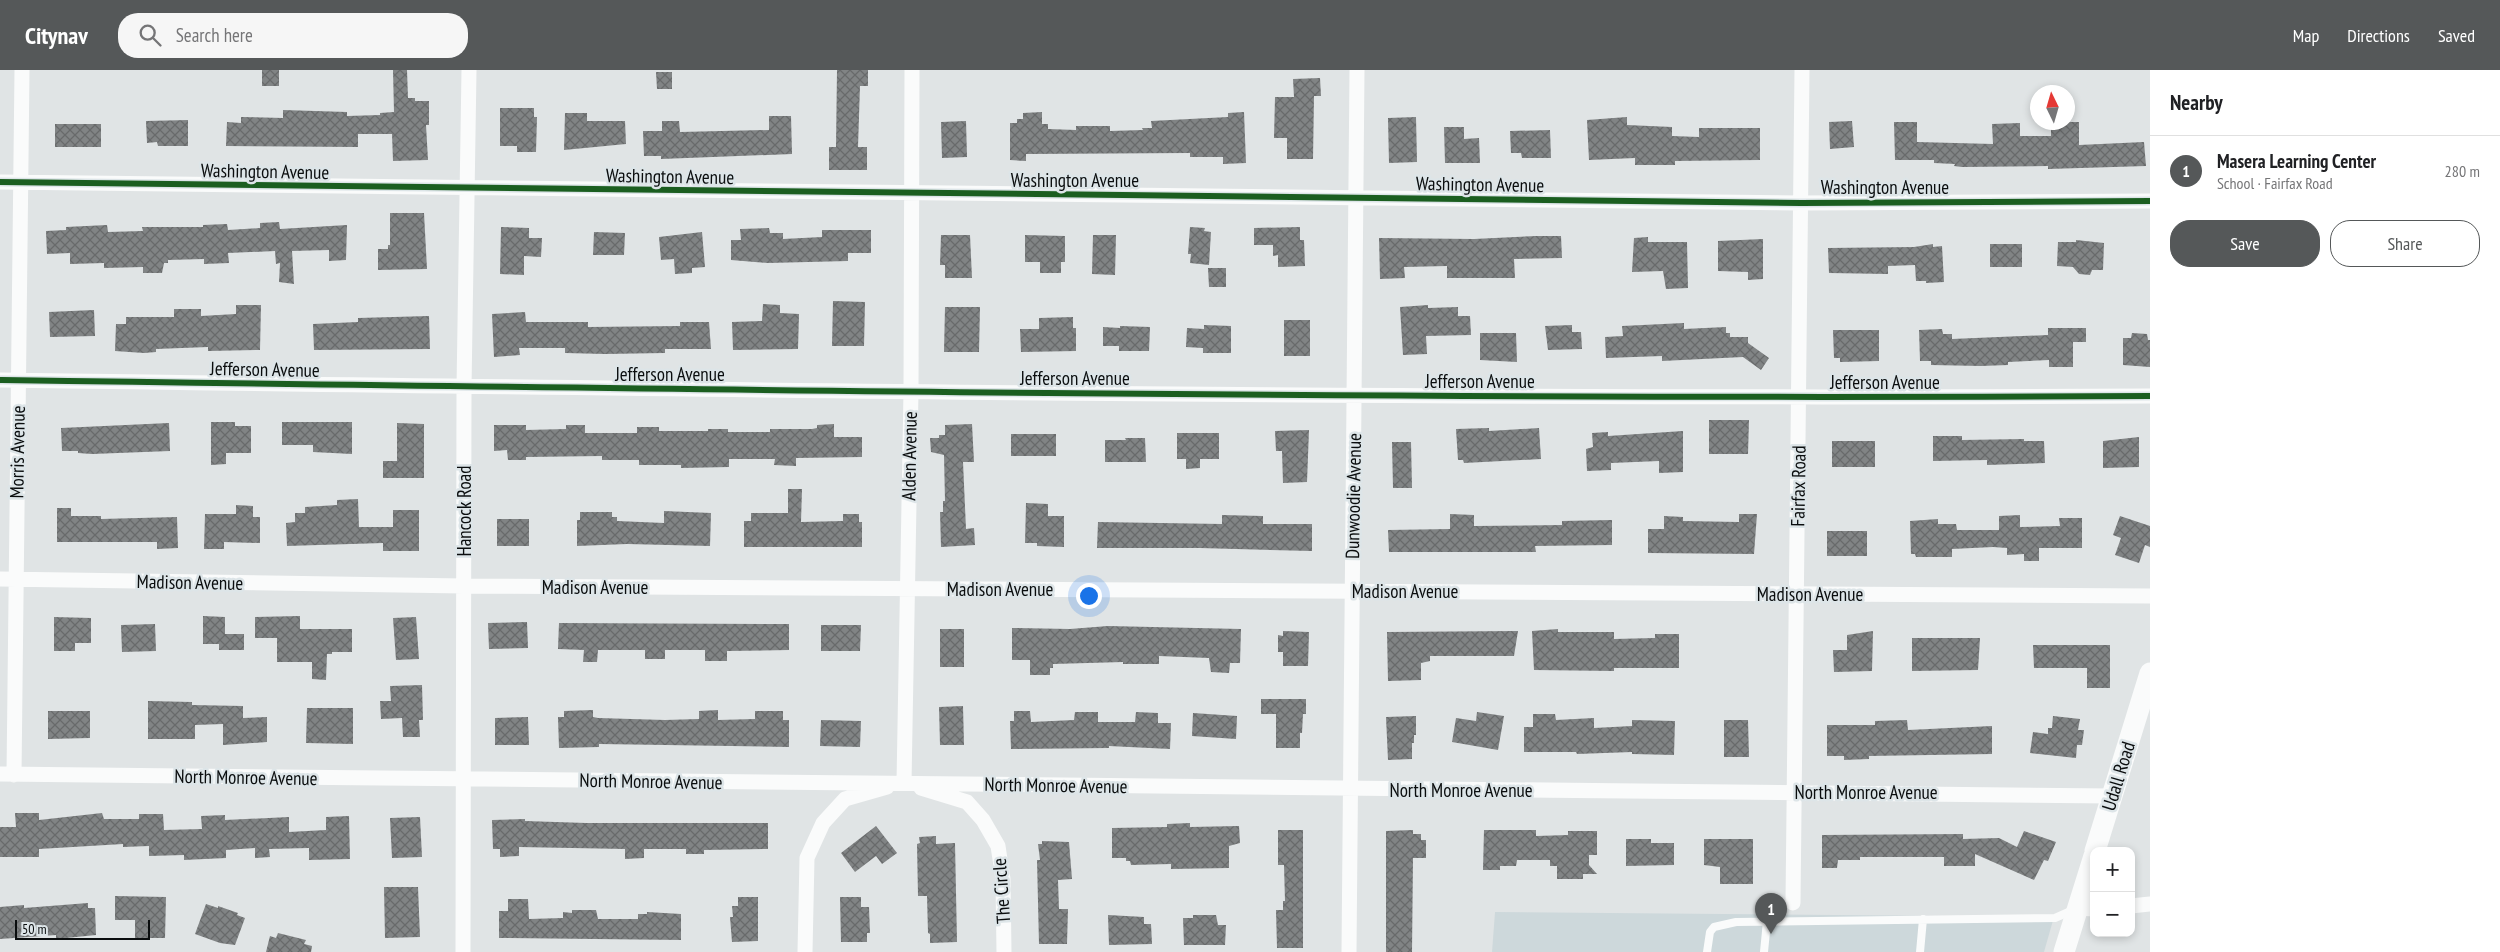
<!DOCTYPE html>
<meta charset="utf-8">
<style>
:root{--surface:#fff;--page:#f6f6f6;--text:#202124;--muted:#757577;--line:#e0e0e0;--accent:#555859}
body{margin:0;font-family:"PT Sans Narrow",sans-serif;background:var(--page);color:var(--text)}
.controls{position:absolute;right:15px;bottom:15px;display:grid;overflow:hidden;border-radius:10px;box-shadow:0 2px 8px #0003}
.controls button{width:45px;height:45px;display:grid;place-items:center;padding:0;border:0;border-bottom:1px solid var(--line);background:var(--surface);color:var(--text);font:25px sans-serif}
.compass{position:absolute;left:2030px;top:15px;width:45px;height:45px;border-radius:50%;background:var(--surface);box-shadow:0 2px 8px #0003;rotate:355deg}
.scale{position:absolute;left:15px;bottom:12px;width:135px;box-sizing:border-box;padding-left:5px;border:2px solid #0a0d0e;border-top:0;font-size:14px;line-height:18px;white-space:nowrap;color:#0a0d0e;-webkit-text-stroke:4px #dde5e8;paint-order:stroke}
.you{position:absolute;left:1088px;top:525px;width:18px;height:18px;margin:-12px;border:4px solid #fff;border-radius:50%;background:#1a73e8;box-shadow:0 0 0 8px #1a73e833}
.badge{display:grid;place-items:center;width:32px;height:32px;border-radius:50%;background:var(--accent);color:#fff;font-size:16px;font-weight:700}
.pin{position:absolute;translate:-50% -41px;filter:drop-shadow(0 1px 2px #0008)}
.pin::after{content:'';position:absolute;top:26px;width:18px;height:15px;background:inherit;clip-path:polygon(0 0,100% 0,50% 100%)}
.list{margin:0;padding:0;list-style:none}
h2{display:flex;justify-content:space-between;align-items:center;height:65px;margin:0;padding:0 20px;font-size:21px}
h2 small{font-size:16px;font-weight:400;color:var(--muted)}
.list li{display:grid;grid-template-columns:32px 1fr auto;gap:15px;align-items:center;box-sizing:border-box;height:70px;padding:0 20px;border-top:1px solid var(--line)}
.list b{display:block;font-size:19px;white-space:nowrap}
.list p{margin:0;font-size:16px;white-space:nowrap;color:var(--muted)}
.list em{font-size:16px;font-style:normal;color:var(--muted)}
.actions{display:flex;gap:10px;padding:15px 20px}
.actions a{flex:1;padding:11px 0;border:1px solid var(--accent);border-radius:20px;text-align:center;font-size:18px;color:var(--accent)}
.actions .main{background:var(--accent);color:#fff}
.icon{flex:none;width:28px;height:28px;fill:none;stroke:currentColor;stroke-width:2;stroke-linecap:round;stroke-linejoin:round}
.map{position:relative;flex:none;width:2150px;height:882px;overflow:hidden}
header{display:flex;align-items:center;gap:30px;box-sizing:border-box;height:70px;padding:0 25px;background:var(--accent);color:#fff}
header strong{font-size:24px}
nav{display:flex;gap:28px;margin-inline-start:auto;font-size:18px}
.search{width:350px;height:45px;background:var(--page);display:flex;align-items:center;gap:12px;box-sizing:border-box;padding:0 18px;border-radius:20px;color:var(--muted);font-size:19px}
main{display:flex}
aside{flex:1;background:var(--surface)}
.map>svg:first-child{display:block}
</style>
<header>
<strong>Citynav</strong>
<div class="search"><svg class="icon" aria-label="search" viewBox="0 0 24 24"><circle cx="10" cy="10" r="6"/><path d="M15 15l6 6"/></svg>Search here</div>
<nav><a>Map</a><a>Directions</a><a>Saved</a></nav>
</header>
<main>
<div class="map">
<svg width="2150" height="882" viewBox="0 0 2150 882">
<defs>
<pattern id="building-cross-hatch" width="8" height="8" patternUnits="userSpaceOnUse" patternTransform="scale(1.25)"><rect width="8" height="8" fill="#818485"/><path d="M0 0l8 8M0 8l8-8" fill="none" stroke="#686a6b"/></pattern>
</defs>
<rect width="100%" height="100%" fill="#e0e4e5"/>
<!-- built -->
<path fill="#cdd8db" d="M1495,842L2054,847L2044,882H1492Z"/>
<!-- building -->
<path fill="url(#building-cross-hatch)" d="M262,0H279V16H262Z
M393,0H407L408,28H415V31H429V55H426L428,90L393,91L392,64H358V77L226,76L227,52L241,53V47L283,48V40L347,42V46L380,45V43L394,42Z
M837,0H868V16H860L858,77H867V100H829V77H836Z
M656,2H672V19H657Z
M1320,8L1321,26H1314L1313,89H1287V68H1274L1275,27H1294L1293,9Z
M500,38H534V47H537L536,82H517V76H500Z
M1042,42V54H1048V59L1076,60V56H1110V61L1143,60L1142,58H1152L1151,51L1228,47V43L1244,42L1246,93L1223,94V87H1190V83L1026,84V91L1010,90V53H1017V49H1023V43Z
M565,43H587V51H625L626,74L564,80Z
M769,46H791L792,84L661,89V86H644L643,61H662V51H679L680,62L769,60Z
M1416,47L1417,92L1389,93L1388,48Z
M1627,47V55L1672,57V66L1699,67V58H1760V90L1675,91V95H1635V88L1589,90L1587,50Z
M188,50V76H158L157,72L147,73L146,51Z
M966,51L967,87L942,88L941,52Z
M1852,51L1854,77L1830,79L1829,52Z
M1894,52H1917V72L1993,74L1992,54L2020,53V66H2051V56H2062V52H2079V75L2144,72L2146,96L2048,99V96L1962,97L1954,96L1955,94L1934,93V90H1895Z
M55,54H101V77H55Z
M1444,57H1464V69L1479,68L1480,93H1445Z
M1550,60L1551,88H1522L1521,83H1511L1510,61Z
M390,143H424L427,199L378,200V179H388V175H390Z
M279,152L280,159L347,155L346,190L329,191V180L292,181L294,214L279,212L280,193L276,194L275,181L228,183L229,193L204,194V189L168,190V193H164L162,203H143V197L104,198V193L70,194V183L47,184L46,161L66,160V157L107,155L108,162L143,161L142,157H203V155L227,154L228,160L260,158V153Z
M501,157L529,158V168H542L541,187L524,186V205L500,204Z
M1190,157L1205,158L1204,161L1211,162L1209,195L1190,193L1191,184H1188Z
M1300,157V170H1304L1305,196L1278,197V185L1273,186V175H1254V158Z
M769,158L770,163H783V169L822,167V160H871V183H848V191L768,193L731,190V170H741L740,159Z
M594,162L625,163L624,185H593Z
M702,162L705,197L692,198V203L675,204L674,189L661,190L659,167Z
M941,165H970L972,208H945V195H940Z
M1025,165L1065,166V192H1061V203H1040V192H1025Z
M1093,165H1116L1115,205L1092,204Z
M1537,166H1561L1562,188L1514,189L1515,208H1447V196L1404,197L1405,208L1380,209L1379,168L1474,169Z
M1648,167V172H1687L1688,218L1666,219L1663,201L1632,202L1634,168Z
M1763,169V209L1748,210V202L1718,201V171Z
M2076,170L2104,173L2103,200H2092L2090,205L2079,204L2073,197L2057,196L2058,172H2076Z
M1933,174V177L1942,176L1944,212L1926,213V211H1916L1915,195L1888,196V204L1829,203L1828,178L1914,177Z
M1990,174H2022V197H1990Z
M1208,198H1226V217H1209Z
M833,231L865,232L864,276H832Z
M763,234L780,235V243L799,244L798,279L733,280L732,252L762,251Z
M236,235H261L260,280L208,281V277L156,279V282L144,283L115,281L116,254H126V247H174V239H201V246L236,244Z
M1428,235V238L1458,237V246H1470L1471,265L1426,266L1427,284L1403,285L1400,237Z
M945,237H980L979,282H944Z
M94,240L95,266L50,267L49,242Z
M525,242L526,252H588V257L680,256V252H709L711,279H665V283L605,284L565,283V278H519L520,285L494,287L492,244Z
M429,246L430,279L314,280L313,254L358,252V248Z
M1073,247V258H1076V281L1021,282L1020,259H1039V248Z
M1284,250H1310V286H1284Z
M1684,253V259L1726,257V263H1730V267H1748V273L1769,288L1761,300L1743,287L1662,291V286L1606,288L1605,267L1623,266L1622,256Z
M1204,255L1231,256V283H1203V278L1186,277L1187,258L1204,259Z
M1572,255V262H1581L1582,279L1548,280L1545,256Z
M1120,256L1150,257L1149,281H1119V276H1103V257L1120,258Z
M2048,258H2086V272H2073V297H2049V290L2008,292V295L1981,296L1931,295V291H1920L1919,260L1942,259L1943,264H1952V269L2048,265Z
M1833,260H1879V291L1840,292V288H1834Z
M1480,263H1516L1517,292L1480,290Z
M2132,263L2147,264L2148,270H2150V297L2123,295V268H2131Z
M1709,350H1749L1748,384H1709Z
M211,352H235V356H251V383H226V394L211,395Z
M282,352H352V384L313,382V375H282Z
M169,353L170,381L92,384L78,383V381H62L61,358Z
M397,353L424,354V408H383V391H397Z
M834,354V367H862V387L796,388V396L774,395L775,389H729V397L681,398V395H639V390H602V386L526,387V390H508L507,380L494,381V355H526V360L566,359V355H585V363H637V357H659V361H708V359H728V362H770V359H812L817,358V355Z
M972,354L974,392H963L966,459L974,458L975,475L941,477L940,442H943V431H945L944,385L931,382L930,368H939V365H945V355Z
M1489,358V361L1539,358L1541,389L1464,393L1463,390H1458L1456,359Z
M1309,360L1307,412L1283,413L1282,381H1276L1275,361Z
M1683,361V402L1659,403V391L1611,393V400L1587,401L1586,379L1593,377L1592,363L1608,362V366Z
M1177,363H1219V389H1200V398L1186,399V389H1177Z
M1011,364H1056V386H1011Z
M1933,366H1962V370L2024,369V371H2044L2045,393L1987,395V390L1933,391Z
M2139,367V397L2103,398V371Z
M1125,368H1145L1146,392H1105V370H1126Z
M1832,371H1875V397H1832Z
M1392,372H1411L1412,418H1393Z
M788,419H802L801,452L843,451V444H859V452H862V477H744V451H751V443H788Z
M358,429L359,457H393V440H419V481H383V473L287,476L286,453L295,452V443H305V437L337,435V430Z
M1026,433L1048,434V446H1064V477L1037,476V473H1025Z
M236,435L253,436V447H260V473L224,472V479H204L205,444H236Z
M57,438H71V446H101V449L177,447L178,478L157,479V472H57Z
M664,441L711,443L710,476L627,474L577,476V450H580V442H612V447H617V451L664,453Z
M1450,444L1474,445V456L1562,455V451L1612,450V475L1535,476L1536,482H1389L1388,460L1450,459Z
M1739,444H1757L1754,484L1648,483V459H1664V446L1683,447V451L1739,452Z
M1222,445L1263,446V454H1312V481L1200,478H1097L1098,452L1222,454Z
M2020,445V457L2060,456L2059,448H2082V478H2039V491H2024V484L2007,485V478L1993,477L1952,479V487H1916L1915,484H1911L1910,451L1938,449V454H1956L1957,460H1999V446Z
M2120,446L2150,456V477L2145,475L2139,493L2115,485L2121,468L2113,465Z
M497,449H529V476H497Z
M1827,461H1867V486H1827Z
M203,546L225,547V564H244V580H219V574H203Z
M300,546V559H352V582H332V584H327L326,610L312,609V592H277V568H255V547Z
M54,547L91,548V573H75V581H54Z
M416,547L419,589L396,590L393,548Z
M527,552L528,578L489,579L488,553Z
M559,553L789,554V580L727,581V591H705V580H665V589H645V580H598L597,592H583L584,580L558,579Z
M155,554L156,581L122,582L121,555Z
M821,555H861L860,581H821Z
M1108,556L1241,559L1240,593H1230L1229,603L1211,602L1209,588L1159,586V594H1123V592L1053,594V598H1050V605H1030V590H1012V558L1070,559Z
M940,559H964V597H940Z
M1558,559V562H1614V569L1655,568V564H1679V598H1614V601L1534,600L1532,561Z
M1283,561L1309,562L1308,596H1283V582H1278V565L1283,566Z
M1518,561L1514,586H1430V591L1421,593V610L1388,611L1387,562Z
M1873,561L1872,601L1834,602L1833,580H1847V565Z
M1912,568H1980L1978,600L1912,601Z
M2033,575H2110V618H2087V598H2034Z
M422,615L423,650H419L420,667H403L402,648L381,649L380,631H391L390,616Z
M1261,629H1306V644H1303L1302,663H1300V678H1276V644H1261Z
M148,631L192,632V635L243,636V648L267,647V672L223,675V654L195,655V669H148Z
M963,636L964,675H940L939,637Z
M307,638H353V674L306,673Z
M593,640V647L598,648L665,650L699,649V641L718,640V650L755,649V641H783V650H789V677L599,674V677L559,678L558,647H564V641Z
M48,641H90V668L48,669Z
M1014,641H1030L1031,652L1074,650L1075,642H1098V652H1135L1136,642L1158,643V653H1171L1170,679L1109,676V678L1011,679L1010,651H1014Z
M1477,642L1504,646L1498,680L1452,672L1456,648L1476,651Z
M1193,643L1237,646L1236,669L1192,666Z
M1533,644H1555L1556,650L1594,648V658L1632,656V650L1675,651L1674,685L1632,684V682L1577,684L1576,682H1524V657H1533Z
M1416,646V665H1414V673H1412V689L1388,690L1386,647Z
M2053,646L2080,649L2078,660H2084L2082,675H2077L2076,688L2030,683L2033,662L2048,664V658H2052Z
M528,647L529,675H495V648Z
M821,650L861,651L860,677L820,676Z
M1724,650H1748L1749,687H1724Z
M1907,650L1908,660L1992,656V684L1869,686V689L1844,690V686H1827V655H1875V651Z
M15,743H39V750L102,743L104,749H139V744H163L164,760L202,759L201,746L225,745V750L289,747V762L326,760V747L349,746L350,789L309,790V778L269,779L270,787L255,788V778L226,780V788L184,790V785L149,786V776L123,777V774L39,779V787H0V757H16Z
M420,747L422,787L392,788L390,748Z
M525,749V751L586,753H768V779L704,780V784H686V779H644V788L625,789V779L519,777V786L500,787V779H493L492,750Z
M1190,753V757L1239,756L1240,773L1229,776V798L1171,799V794L1131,795L1130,791H1126V788H1112V758L1167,757V754Z
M876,756L897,783L882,794L876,786L855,802L841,783Z
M1278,760H1303V878H1277L1276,840H1283V831H1285L1284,795H1278Z
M1413,760V764H1421V770H1426V788H1413L1412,882H1386V761Z
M1484,760H1536V766L1568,765V761H1597V785H1589V795L1597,804H1583V809H1557V796H1550V790H1517L1516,796H1500V800H1483Z
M2024,761L2056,772L2048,791L2044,790L2034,810L1975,784V796H1944V787H1860V790H1838L1837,798H1822V765L1963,764V769L1999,768L2017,777Z
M936,766V774L955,773L957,872L930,873V864L928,863L927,826H918L917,774L920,773L919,767Z
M1626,769H1651V773H1674V795L1626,796Z
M1704,769H1753V814H1720V797L1704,795Z
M1042,771L1069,772L1072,809L1058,810L1059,839H1068L1067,874H1039L1037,790H1040L1038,774H1042Z
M384,817H418L420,867L385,868Z
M115,826L166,827L165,868H135V850H115Z
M738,827H758V871L732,872L730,847H733L732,836H738Z
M840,827H861V837H869L870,863H867V872H841Z
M508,829H528L529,849L563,848V842L572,843V840H596L598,849H638V844H647V842L681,844V870L499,868V841H508Z
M88,833V838H95L96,865L56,869V865L0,869V837L24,835V838Z
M206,834L218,838V836L238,843L237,845L245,848L235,875L220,873L195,864Z
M1108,845L1144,847V854H1151L1152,874L1109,875Z
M1193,845H1216L1218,855H1226L1225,875H1184L1183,848H1193Z
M278,863L306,870L304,874L312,876L311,882H266L270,866L276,868Z"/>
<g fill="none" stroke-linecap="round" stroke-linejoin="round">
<!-- lane -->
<path stroke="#fafbfb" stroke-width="8" d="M1707,882L1710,862L1714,857L1736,852L2055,848L2073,840
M1764,882L1767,851
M1920,882L1923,849"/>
<!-- street -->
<path stroke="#fafbfb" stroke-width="15" d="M0,112L1801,133L2150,131
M0,310C717,320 1433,330 2150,326
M0,509L464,516L2150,526
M0,704L2112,726
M14,705L22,0
M904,713L911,321L912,0
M921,718L967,732L983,750L998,776L1003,809L1004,882
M1793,833L1802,0
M2131,836L2150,834
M2078,838L2094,839
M463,882L464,318L469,0
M805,882L807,788L823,753L845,729L887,717
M1349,882L1357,0"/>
<!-- secondary -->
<path stroke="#fafbfb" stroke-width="21" d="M2095,781L2150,603
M2064,882L2094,786"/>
<defs>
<path id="cycleway" d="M0,112L1801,133L2150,131
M0,310C717,320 1433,330 2150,326"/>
</defs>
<!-- cycleway casing -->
<use href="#cycleway" stroke="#dde5e8" stroke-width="9"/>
<!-- cycleway -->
<use href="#cycleway" stroke="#1b5e20" stroke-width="6"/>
</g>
<g text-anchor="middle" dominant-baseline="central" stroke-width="5" stroke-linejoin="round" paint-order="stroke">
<!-- street labels -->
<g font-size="19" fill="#0a0d0e" stroke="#dde5e8">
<text transform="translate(265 101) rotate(1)">Washington Avenue</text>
<text transform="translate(670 106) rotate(1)">Washington Avenue</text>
<text x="1075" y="110">Washington Avenue</text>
<text transform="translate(1480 114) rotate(1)">Washington Avenue</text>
<text x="1885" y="117">Washington Avenue</text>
<text transform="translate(265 299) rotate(1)">Jefferson Avenue</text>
<text x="670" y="304">Jefferson Avenue</text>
<text x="1075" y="308">Jefferson Avenue</text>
<text x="1480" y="311">Jefferson Avenue</text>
<text x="1885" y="312">Jefferson Avenue</text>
<text transform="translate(17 382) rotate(-89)">Morris Avenue</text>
<text transform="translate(909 386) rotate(-89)">Alden Avenue</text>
<text transform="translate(1798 416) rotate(-89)">Fairfax Road</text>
<text transform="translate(1353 426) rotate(-89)">Dunwoodie Avenue</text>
<text transform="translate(464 441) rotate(-90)">Hancock Road</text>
<text transform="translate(190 512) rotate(1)">Madison Avenue</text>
<text x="595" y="517">Madison Avenue</text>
<text x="1000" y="519">Madison Avenue</text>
<text x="1405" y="521">Madison Avenue</text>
<text x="1810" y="524">Madison Avenue</text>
<text transform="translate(2118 706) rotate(-73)">Udall Road</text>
<text transform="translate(246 707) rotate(1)">North Monroe Avenue</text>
<text transform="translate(651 711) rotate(1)">North Monroe Avenue</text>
<text transform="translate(1056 715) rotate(1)">North Monroe Avenue</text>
<text x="1461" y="720">North Monroe Avenue</text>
<text x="1866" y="722">North Monroe Avenue</text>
<text transform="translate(1001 821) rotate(-94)">The Circle</text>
</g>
</g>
</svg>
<div class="controls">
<button>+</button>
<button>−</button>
</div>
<svg class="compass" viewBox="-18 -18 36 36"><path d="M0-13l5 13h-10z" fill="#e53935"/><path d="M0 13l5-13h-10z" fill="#757577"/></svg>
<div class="scale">50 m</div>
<div class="you"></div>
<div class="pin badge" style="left:1771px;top:864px">1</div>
</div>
<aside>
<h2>Nearby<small></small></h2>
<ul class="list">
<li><span class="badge">1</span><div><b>Masera Learning Center</b><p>School · Fairfax Road</p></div><em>280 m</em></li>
</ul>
<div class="actions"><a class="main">Save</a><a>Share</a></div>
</aside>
</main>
